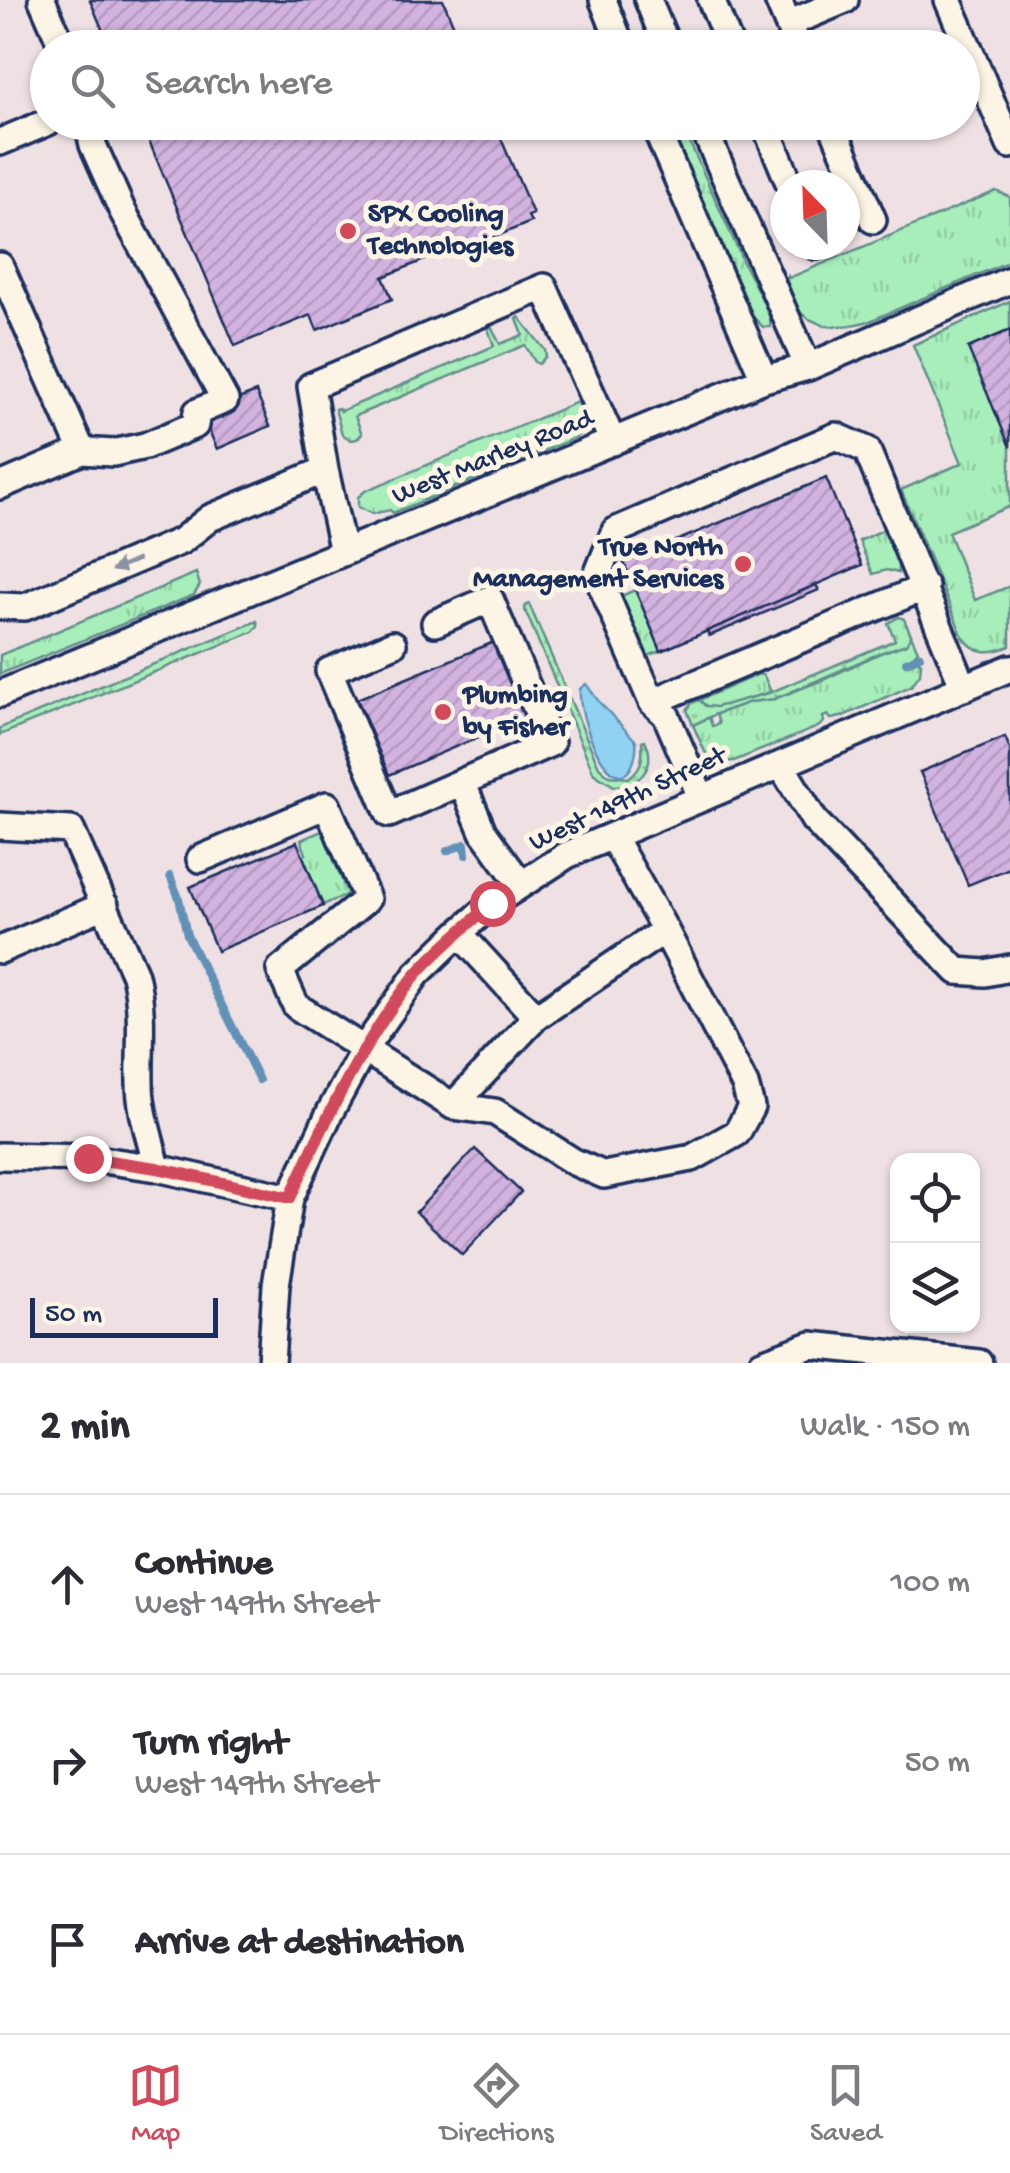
<!DOCTYPE html>
<meta charset="utf-8">
<style>
:root{--surface:#fff;--page:#f7f7f7;--text:#2b2b33;--muted:#7c7c81;--line:#e1e1e2;--accent:#d1495b}
body{margin:0;font-family:"Gochi Hand",sans-serif;background:var(--page);color:var(--text)}
.controls{position:absolute;right:30px;bottom:30px;display:grid;overflow:hidden;border-radius:20px;box-shadow:0 2px 8px #0004}
.controls button{width:90px;height:90px;display:grid;place-items:center;padding:0;border:0;border-bottom:2px solid var(--line);background:var(--surface);color:var(--text);font:50px sans-serif}
.compass{position:absolute;left:770px;top:170px;width:90px;height:90px;border-radius:50%;background:var(--surface);box-shadow:0 2px 8px #0004;rotate:337deg}
.scale{position:absolute;left:30px;bottom:25px;width:188px;box-sizing:border-box;padding-left:10px;border:5px solid #1b2f5e;border-top:0;font-size:28px;line-height:35px;white-space:nowrap;color:#1b2f5e;-webkit-text-stroke:8px #fcf5e5;paint-order:stroke}
.stop{position:absolute;width:30px;height:30px;margin:-22px;border:8px solid #d1495b;border-radius:50%;background:#fff}
.stop.end{background:#d1495b;border-color:#fff;box-shadow:0 2px 10px #0008}
.list{margin:0;padding:0;list-style:none}
h2{display:flex;justify-content:space-between;align-items:center;height:130px;margin:0;padding:0 40px;font-size:42px}
h2 small{font-size:32px;font-weight:400;color:var(--muted)}
.list li{display:grid;grid-template-columns:65px 1fr auto;gap:30px;align-items:center;box-sizing:border-box;height:180px;padding:0 40px;border-top:2px solid var(--line)}
.list b{display:block;font-size:38px;white-space:nowrap}
.list p{margin:0;font-size:32px;white-space:nowrap;color:var(--muted)}
.list em{font-size:32px;font-style:normal;color:var(--muted)}
.icon{flex:none;width:55px;height:55px;fill:none;stroke:currentColor;stroke-width:2;stroke-linecap:round;stroke-linejoin:round}
.map{position:relative;flex:none;width:1010px;height:1363px;overflow:hidden}
.search{position:absolute;background:var(--surface);box-shadow:0 2px 8px #0004;left:30px;right:30px;top:30px;height:110px;display:flex;align-items:center;gap:25px;box-sizing:border-box;padding:0 35px;border-radius:55px;color:var(--muted);font-size:38px}
.sheet{height:670px;background:var(--surface)}
nav{display:flex;justify-content:space-around;align-items:center;box-sizing:border-box;height:140px;border-top:2px solid var(--line);background:var(--surface);font-size:28px;color:var(--muted)}
nav a{display:grid;justify-items:center;gap:5px}
nav .on{color:var(--accent)}
.map>svg:first-child{display:block}
</style>
<div class="map">
<svg width="1010" height="1363" viewBox="0 0 1010 1363">
<defs>
<pattern id="grass-tufts" width="24" height="20" patternUnits="userSpaceOnUse" patternTransform="scale(2.5)"><rect width="24" height="20" fill="#a8eeba"/><path d="M3 7l-1-3M5 7V3M7 7l1-3M15 17l-1-3M17 17v-4M19 17l1-3" fill="none" stroke="#90cca2"/></pattern>
<pattern id="park-dots" width="8" height="8" patternUnits="userSpaceOnUse" patternTransform="scale(2.5)"><rect width="8" height="8" fill="#a8eeba"/><path d="M2 2h.1M6 6h.1" fill="none" stroke="#90cca2" stroke-width="1.8" stroke-linecap="round"/></pattern>
<pattern id="building-hatch" width="6" height="6" patternUnits="userSpaceOnUse" patternTransform="scale(2.5)"><rect width="6" height="6" fill="#d2b2de"/><path d="M-1 1l2-2M0 6l6-6M5 7l2-2" fill="none" stroke="#b499c1"/></pattern>
</defs>
<rect width="100%" height="100%" fill="#efe1e3"/>
<filter id="ink" filterUnits="userSpaceOnUse"><feTurbulence type="fractalNoise" baseFrequency=".01" numOctaves="2"/><feDisplacementMap in="SourceGraphic" scale="20" xChannelSelector="R" yChannelSelector="G"/><feConvolveMatrix kernelMatrix="1 2 1 2 8 2 1 2 1" color-interpolation-filters="sRGB"/></filter>
<g filter="url(#ink)">
<!-- grass -->
<path fill="url(#grass-tufts)" stroke="#628e8c" stroke-width="2.5" d="M667,123H681L739,252C745,274 774,309 770,327H763L752,316L734,286Z
M996,191L1010,197V261L870,321L847,326H825L809,319L801,313L787,289L785,281L788,276L789,278Z
M1010,301V511L1008,507L948,532L975,600L1010,586V646C991,654 974,655 962,635L901,490L962,463L913,345Z
M519,317L545,350L546,356L539,364L535,362L525,345L355,416L362,434L357,439L351,440L342,434L335,409L338,408L341,411L494,346L488,329L491,326L500,344L523,335L517,319Z
M577,402C584,415 588,428 575,438L393,513L390,510L372,514L358,507V497L365,491Z
M885,529L898,560V573L887,570L873,574L859,541Z
M196,573L200,585L194,595L0,674V655Z
M635,590L661,651L645,657L619,597Z
M257,621L258,626L253,632L0,735V728Z
M911,635L918,651L912,657L914,662L918,660L921,663L920,674L911,686L841,717L831,719L828,715L823,717L824,722L818,727L734,761L725,762L716,760L705,752L693,725L709,717L712,726L719,724L716,714L750,702L774,699L823,680L880,653L906,644Z
M759,674L764,676L771,692L716,708L706,706L699,700Z
M322,831L347,892L346,895L323,905L303,856L306,854L301,840Z"/>
<!-- park -->
<path fill="url(#park-dots)" stroke="#628e8c" stroke-width="2.5" d="M529,604L599,767L609,776L628,778C643,768 643,757 642,741L645,740C657,766 642,785 614,786L594,774L525,610V606Z
M899,617L904,619L911,635L906,644L880,653L791,692L774,699L750,702L716,714L693,725L687,710L692,703L699,700L706,706L716,707L769,693L895,640L888,623Z"/>
<!-- water -->
<path fill="#91d2f2" stroke="#6291b7" stroke-width="2.5" d="M586,684L600,703L636,741C638,756 629,789 609,769C594,755 578,709 580,689Z"/>
<g fill="none" stroke-linecap="round" stroke-linejoin="round">
<!-- stream -->
<path stroke="#6291b7" stroke-width="8" d="M906,662L920,656
M447,851L465,844L466,855
M170,876L179,898L187,935L259,1080"/>
</g>
<!-- building -->
<path fill="url(#building-hatch)" stroke="#1b2f5e" stroke-width="2.5" d="M90,0H443L463,48H110Z
M141,122H494L533,214L528,216L531,222L475,245L473,240L383,277L392,299L363,311L317,330L311,315L235,346Z
M1010,330V447L968,348Z
M256,392L270,426L217,449L202,414Z
M826,478L862,565L661,651L624,563Z
M816,585L819,590L709,636L707,631Z
M494,642L526,717L389,775L357,699Z
M1005,737L1010,749V868L968,885L920,772Z
M297,842L323,906L217,951L190,887Z
M475,1149L521,1192L462,1255L416,1212Z"/>
<g fill="none" stroke-linecap="round" stroke-linejoin="round">
<defs>
<path id="minor" d="M42,0L63,48
M603,0L622,48
M648,0L668,48
M711,0L731,48
M778,0L798,48
M948,0L1010,145
M788,24L845,0
M653,122L764,379
M701,122L808,367
M764,122L790,185
M831,122L873,220
M0,142L48,122
M816,245V246
M0,266L82,451
M0,486L82,451L113,453L145,446L195,425L197,412L225,400L122,210L93,145L88,122
M343,552L325,470L311,386L544,287L613,442
M0,606L25,607L181,541L210,518L325,470
M393,644L329,671L389,814L551,743L490,599L435,623
M0,694L764,379L808,367L1010,280
M652,702L925,587
M781,765L814,820L957,971L985,973L1010,968
M462,782L483,832L521,884
M701,797L666,715L652,702L597,575L615,531L836,436L867,450L964,688
M0,826L71,830L135,975C144,1012 139,1046 140,1083C140,1111 151,1141 157,1168
M200,859L327,805L367,899L280,970L296,1006L453,1106L495,1112L574,1162L604,1175L692,1158L737,1133L751,1107L745,1085L665,930L612,836
M459,933L536,1017
M0,950L105,905
M453,1106L536,1017L665,930
M0,1156L89,1158L157,1168L290,1198
M271,1363L276,1285L290,1198L330,1112L364,1049L417,974L459,933L493,903L567,855L1010,668
M762,1363L811,1345L979,1363"/>
</defs>
<!-- minor casing -->
<use href="#minor" stroke="#1b2f5e" stroke-width="32"/>
<!-- minor -->
<use href="#minor" stroke="#fcf5e5" stroke-width="25"/>
</g>
<!-- one-way arrows -->
<defs><path id="oneway-solid" d="M-6-.8H1V-3.2L6.5 0L1 3.2V.8H-6Z" transform="scale(2.5)"/></defs>
<use fill="#8c92a2" href="#oneway-solid" transform="translate(125 565) rotate(157)"/>
</g>
<g fill="none" stroke-linecap="round" stroke-linejoin="round" filter="url(#ink)">
<!-- route -->
<path stroke="#d1495b" stroke-width="12" d="M88,1158L157,1168L290,1198C325,1121 361,1043 414,977C436,950 467,927 492,903"/>
</g>
<!-- markers -->
<g fill="#d1495b" stroke="#fcf5e5" stroke-width="4">
<circle cx="348" cy="231" r="10"/>
<circle cx="743" cy="564" r="10"/>
<circle cx="443" cy="712" r="10"/>
</g>
<g text-anchor="middle" dominant-baseline="central" stroke-width="10" stroke-linejoin="round" paint-order="stroke">
<!-- poi labels -->
<g font-size="28" font-weight="bold" fill="#1b2f5e" stroke="#fcf5e5" text-anchor="start">
<text x="368" y="215">SPX Cooling<tspan x="368" dy="32">Technologies</tspan></text>
<text x="723" y="548" text-anchor="end">True North<tspan x="723" dy="32">Management Services</tspan></text>
<text x="463" y="696">Plumbing<tspan x="463" dy="32">by Fisher</tspan></text>
</g>
<!-- street labels -->
<g font-size="28" fill="#1b2f5e" stroke="#fcf5e5">
<text transform="translate(493 458) rotate(-22)">West Marley Road</text>
<text transform="translate(628 800) rotate(-25)">West 149th Street</text>
</g>
</g>
</svg>
<div class="controls">
<button><svg class="icon" aria-label="locate" viewBox="0 0 24 24"><circle cx="12" cy="12" r="6"/><path d="M12 2v4M12 18v4M2 12h4M18 12h4"/></svg></button>
<button><svg class="icon" aria-label="layers" viewBox="0 0 24 24"><path d="M12 4l9 5-9 5-9-5zM3 14l9 5 9-5"/></svg></button>
</div>
<svg class="compass" viewBox="-18 -18 36 36"><path d="M0-13l5 13h-10z" fill="#e53935"/><path d="M0 13l5-13h-10z" fill="#7c7c81"/></svg>
<div class="scale">50 m</div>
<div class="stop" style="left:492px;top:903px"></div>
<div class="stop end" style="left:88px;top:1158px"></div>
<div class="search"><svg class="icon" aria-label="search" viewBox="0 0 24 24"><circle cx="10" cy="10" r="6"/><path d="M15 15l6 6"/></svg>Search here</div>
</div>
<section class="sheet">
<h2>2 min<small>Walk · 150 m</small></h2>
<ul class="list">
<li><svg class="icon" aria-label="ahead" viewBox="0 0 24 24"><path d="M12 20V5M6 11l6-6 6 6"/></svg><div><b>Continue</b><p>West 149th Street</p></div><em>100 m</em></li>
<li><svg class="icon" aria-label="right" viewBox="0 0 24 24"><path d="M7 20v-9h11M14 6l5 5-5 5"/></svg><div><b>Turn right</b><p>West 149th Street</p></div><em>50 m</em></li>
<li><svg class="icon" aria-label="arrive" viewBox="0 0 24 24"><path d="M6 21V4h12l-3 4 3 4H6"/></svg><div><b>Arrive at destination</b></div></li>
</ul>
</section>
<nav>
<a class="on"><svg class="icon" aria-label="map" viewBox="0 0 24 24"><path d="M3 6l6-2 6 2 6-2v14l-6 2-6-2-6 2zM9 4v14M15 6v14"/></svg>Map</a>
<a><svg class="icon" aria-label="directions" viewBox="0 0 24 24"><path d="M12 3l9 9-9 9-9-9zM9 14v-3h6M13 9l2 2-2 2"/></svg>Directions</a>
<a><svg class="icon" aria-label="saved" viewBox="0 0 24 24"><path d="M7 4h10v16l-5-4-5 4z"/></svg>Saved</a>
</nav>
